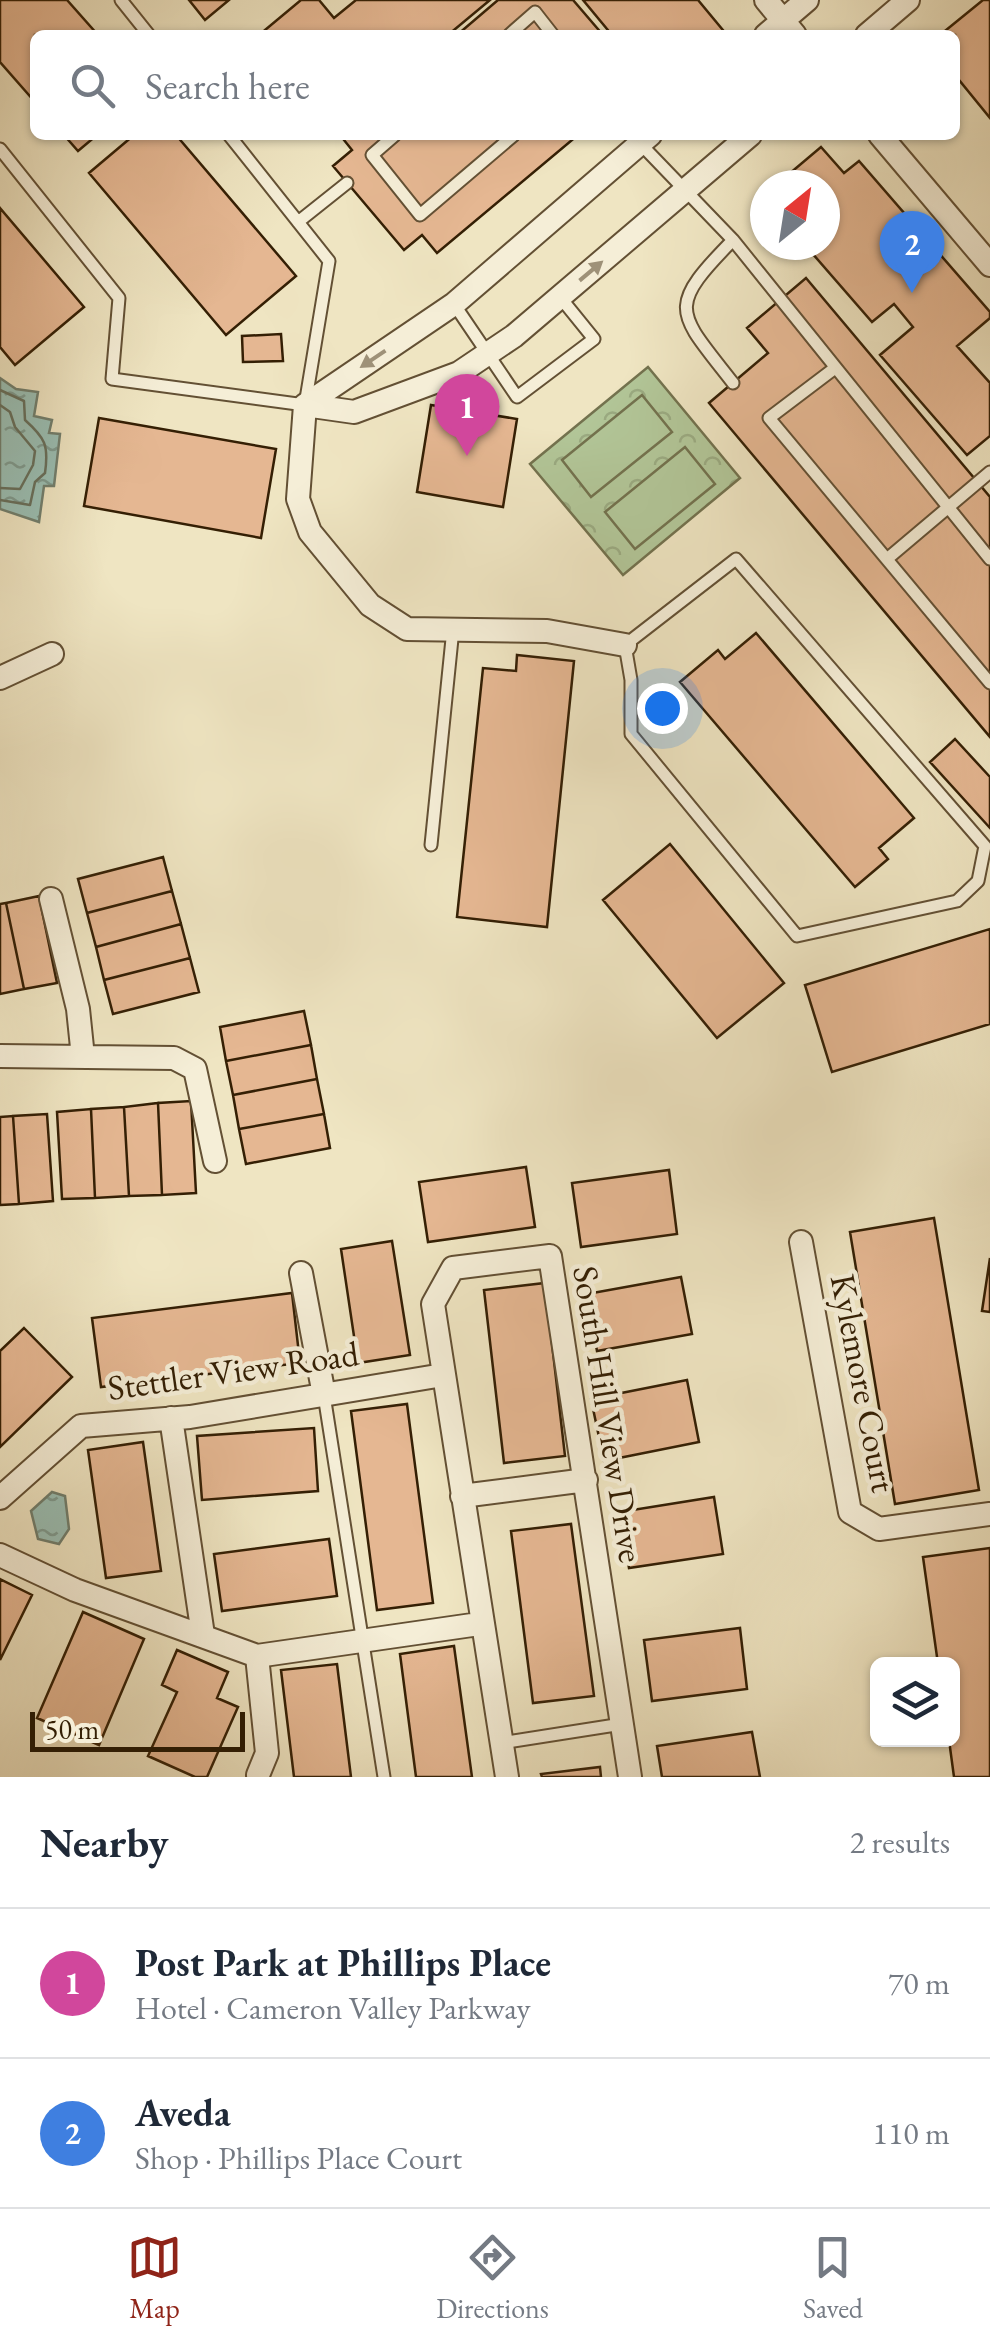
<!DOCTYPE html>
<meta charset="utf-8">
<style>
:root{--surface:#fff;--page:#f2f2f3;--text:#1f2937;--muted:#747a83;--line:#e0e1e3;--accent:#8f2418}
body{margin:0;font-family:"EB Garamond",serif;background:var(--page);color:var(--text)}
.controls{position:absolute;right:30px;bottom:30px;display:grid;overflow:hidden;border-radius:15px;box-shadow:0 2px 8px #0004}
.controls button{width:90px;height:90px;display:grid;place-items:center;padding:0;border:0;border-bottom:2px solid var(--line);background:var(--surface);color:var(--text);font:50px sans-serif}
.compass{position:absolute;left:750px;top:170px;width:90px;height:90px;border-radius:50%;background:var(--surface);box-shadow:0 2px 8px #0004;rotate:30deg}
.scale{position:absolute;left:30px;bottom:25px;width:215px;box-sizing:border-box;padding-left:10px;border:5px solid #341f04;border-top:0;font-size:28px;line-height:35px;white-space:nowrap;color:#341f04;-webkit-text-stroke:8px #f5eed7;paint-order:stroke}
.you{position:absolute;left:662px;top:708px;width:35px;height:35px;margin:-25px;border:8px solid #fff;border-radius:50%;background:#1a73e8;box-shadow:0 0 0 15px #1a73e833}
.badge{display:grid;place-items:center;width:65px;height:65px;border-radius:50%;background:var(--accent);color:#fff;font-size:32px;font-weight:700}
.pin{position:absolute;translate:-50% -82px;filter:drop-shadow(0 2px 5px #0008)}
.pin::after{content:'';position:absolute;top:52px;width:35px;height:30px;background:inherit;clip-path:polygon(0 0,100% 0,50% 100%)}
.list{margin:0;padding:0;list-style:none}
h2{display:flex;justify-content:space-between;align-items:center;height:130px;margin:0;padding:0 40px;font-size:42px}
h2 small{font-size:32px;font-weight:400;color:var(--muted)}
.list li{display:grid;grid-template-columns:65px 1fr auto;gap:30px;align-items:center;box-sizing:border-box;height:150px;padding:0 40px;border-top:2px solid var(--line)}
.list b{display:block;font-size:38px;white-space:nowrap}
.list p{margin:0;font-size:32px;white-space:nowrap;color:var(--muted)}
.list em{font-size:32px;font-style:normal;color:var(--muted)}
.icon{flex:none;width:55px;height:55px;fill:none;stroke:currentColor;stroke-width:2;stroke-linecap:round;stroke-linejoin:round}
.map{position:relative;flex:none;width:990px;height:1777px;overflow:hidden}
.search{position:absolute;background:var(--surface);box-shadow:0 2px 8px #0004;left:30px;right:30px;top:30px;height:110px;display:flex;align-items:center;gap:25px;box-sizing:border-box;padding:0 35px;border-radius:15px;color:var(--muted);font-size:38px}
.sheet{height:430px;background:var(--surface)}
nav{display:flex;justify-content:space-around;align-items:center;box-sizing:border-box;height:140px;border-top:2px solid var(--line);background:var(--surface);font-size:28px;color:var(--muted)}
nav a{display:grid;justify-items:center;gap:5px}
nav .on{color:var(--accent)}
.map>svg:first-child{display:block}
</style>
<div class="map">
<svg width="990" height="1777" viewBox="0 0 990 1777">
<defs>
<pattern id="forest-crowns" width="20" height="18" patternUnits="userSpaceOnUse" patternTransform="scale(2.5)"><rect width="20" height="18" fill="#b2c698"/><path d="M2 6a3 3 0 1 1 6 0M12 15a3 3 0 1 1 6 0" fill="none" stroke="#9aaa81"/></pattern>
<pattern id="water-ripples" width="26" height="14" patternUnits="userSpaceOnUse" patternTransform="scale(2.5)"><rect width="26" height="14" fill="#9abfb4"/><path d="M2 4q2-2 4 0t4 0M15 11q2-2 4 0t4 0" fill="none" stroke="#7e9b90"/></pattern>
</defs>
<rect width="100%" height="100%" fill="#efe5c2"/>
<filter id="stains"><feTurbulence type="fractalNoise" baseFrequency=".002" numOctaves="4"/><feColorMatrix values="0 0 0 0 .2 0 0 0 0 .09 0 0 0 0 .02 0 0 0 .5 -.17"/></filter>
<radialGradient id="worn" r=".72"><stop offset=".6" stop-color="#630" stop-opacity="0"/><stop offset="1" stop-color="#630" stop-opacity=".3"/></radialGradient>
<!-- forest -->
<path fill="url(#forest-crowns)" stroke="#73724e" stroke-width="2.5" d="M648,367L740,478L623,575L530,464Z"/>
<!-- pitch -->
<path fill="#b2c698" stroke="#73724e" stroke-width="2.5" d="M642,395L672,432L591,497L562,460Z
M685,447L715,484L635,549L605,512Z"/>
<!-- water -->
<path fill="url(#water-ripples)" stroke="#717f6e" stroke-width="2.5" d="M0,378L16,389L38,392L34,416L52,420L49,433L60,434L54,486H44L39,522L0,509Z
M52,1492L65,1496L69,1529L59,1544L38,1539L31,1511Z"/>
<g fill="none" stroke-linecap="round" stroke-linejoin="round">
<!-- shore -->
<path stroke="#676f5c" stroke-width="2.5" d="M0,390L24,401L25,420C45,438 49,445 45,473L35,482L30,505L0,500
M0,405L10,412L15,427L35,451L33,465L20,489L0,488"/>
</g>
<!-- building -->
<path fill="#e5b792" stroke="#341f04" stroke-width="2.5" d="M0,0H67L98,35H35V102L0,62Z
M189,0H229L205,20Z
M301,0H319L334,18L356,0H490L448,35H259Z
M498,0H573L603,35H457Z
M583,0H698L727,35H612Z
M983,0H990V118L955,75V35H940Z
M64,135H97L78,151Z
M134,135H176L296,276L226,335L89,173Z
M340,135H578L437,253L422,235L404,250L333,166L352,150Z
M821,147L844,173L859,161L990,312V318L957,346L990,383V436L967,455L880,355L913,327L894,304L872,322L805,245H825V185H776Z
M0,208L84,307L15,365L0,347Z
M806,278L990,497V737L709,403L768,353L747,328Z
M281,334L283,361L243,362L242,336Z
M431,405L517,419L503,507L417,492Z
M99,418L276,449L261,538L84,506Z
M756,633L914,818L879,848L888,859L855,887L680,682L718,650L725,659Z
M517,655L574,661L547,927L457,917L483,668L516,671Z
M955,739L990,777V828L930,762Z
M670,844L784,983L717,1038L603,900Z
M163,857L172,891L87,913L78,879Z
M172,891L181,924L96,947L87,913Z
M39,896L57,983L24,989L6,903Z
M6,903L24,989L0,994V904Z
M181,924L190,958L104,980L96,947Z
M990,929V1024L832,1072L805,985Z
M190,958L199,992L113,1014L104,980Z
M304,1011L311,1045L226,1061L220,1027Z
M311,1045L317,1079L233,1095L226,1061Z
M317,1079L324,1114L239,1129L233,1095Z
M191,1101L196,1193L162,1195L158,1103Z
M158,1103L162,1195L129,1196L124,1107Z
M124,1107L129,1196L95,1198L91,1109Z
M91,1109L95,1198L62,1199L57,1112Z
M47,1114L53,1201L19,1204L13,1116Z
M324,1114L330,1148L246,1164L239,1129Z
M13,1116L19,1204L0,1205V1117Z
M526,1167L535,1227L428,1242L419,1182Z
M669,1170L677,1234L581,1247L572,1183Z
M934,1218L979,1490L895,1504L850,1232Z
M392,1241L410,1355L358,1363L341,1249Z
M990,1258V1312L982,1311Z
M681,1277L692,1334L597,1351L587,1294Z
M545,1283L565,1456L504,1463L484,1290Z
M292,1293L300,1363L101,1387L92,1318Z
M24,1328L72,1377L0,1447V1351Z
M687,1380L699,1442L604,1461L591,1399Z
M407,1404L433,1603L377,1610L351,1411Z
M314,1428L318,1491L202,1500L197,1436Z
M143,1442L161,1571L106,1578L88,1450Z
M714,1497L723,1554L629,1568L620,1512Z
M571,1524L594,1696L533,1703L511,1531Z
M329,1539L337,1596L222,1611L214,1554Z
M990,1548V1777H954L949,1740H952V1664H938L923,1557Z
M0,1579L32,1595L0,1660Z
M83,1612L144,1639L99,1745L37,1718Z
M740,1628L747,1689L652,1701L644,1640Z
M454,1646L472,1777H416L400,1654Z
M177,1650L228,1672L217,1698L238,1707L207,1777H195L148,1756L177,1692L162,1685Z
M337,1664L351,1777H294L281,1670Z
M752,1732L760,1777H662L657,1746Z
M600,1767L601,1777H542L541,1774Z"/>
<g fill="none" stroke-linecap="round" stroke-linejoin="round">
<defs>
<path id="lane" d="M121,0L149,35
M509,35L535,12L553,35
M395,135L372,155L420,215L514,135
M632,135L733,240L990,559
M0,149L119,298L112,379L305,405L329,261L229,135
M298,222L347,183
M454,304L517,397L594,339L560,297
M835,368L769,418L990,683
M733,383C677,311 665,309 733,240
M736,559L985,846L978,881L957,901L797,936L631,734V680L625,645Z
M887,559L990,472
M431,845L453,629
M324,1395L384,1777
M501,1743L622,1724"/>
<path id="street" d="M766,0L795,35
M766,35L807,0
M867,35L908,0
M650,135L454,304L305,405L354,412L459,373L514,336L750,135
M880,135L990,265
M305,405L298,499L310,532L370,605L407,629L547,631L625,645
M0,678L52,654
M51,899L78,1009L83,1057
M0,1056L174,1058L195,1069L215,1161
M801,1242L850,1512L879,1529L990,1514
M301,1273L324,1395
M171,1418L203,1635
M462,1496L586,1480
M0,1498L81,1426L190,1417L443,1375
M0,1555L75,1590L257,1656L479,1624
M257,1656L267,1753L258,1775
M507,1777L433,1304L453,1268L550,1256L630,1777"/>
</defs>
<!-- lane casing -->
<use href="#lane" stroke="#635034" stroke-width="15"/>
<!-- street casing -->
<use href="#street" stroke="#635034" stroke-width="26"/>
<!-- lane -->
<use href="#lane" stroke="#f5eed7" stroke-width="11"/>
<!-- street -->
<use href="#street" stroke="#f5eed7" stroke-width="22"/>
</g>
<!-- one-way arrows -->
<defs><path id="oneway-solid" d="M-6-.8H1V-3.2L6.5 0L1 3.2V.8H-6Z" transform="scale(2.5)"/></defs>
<g fill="#9e9178">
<use href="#oneway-solid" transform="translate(591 271) rotate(-40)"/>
<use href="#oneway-solid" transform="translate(373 359) rotate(146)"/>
</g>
<g text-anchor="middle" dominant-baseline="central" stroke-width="9" stroke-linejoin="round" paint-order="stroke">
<!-- street labels -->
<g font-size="35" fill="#341f04" stroke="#f5eed7">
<text transform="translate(233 1370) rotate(-8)">Stettler View Road</text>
<text transform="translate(864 1383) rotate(79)">Kylemore Court</text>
<text transform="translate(609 1414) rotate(81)">South Hill View Drive</text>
</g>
</g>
<rect width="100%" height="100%" filter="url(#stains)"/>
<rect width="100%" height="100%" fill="url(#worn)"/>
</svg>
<div class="controls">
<button><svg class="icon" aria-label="layers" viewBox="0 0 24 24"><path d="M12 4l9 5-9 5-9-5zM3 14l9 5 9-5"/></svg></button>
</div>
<svg class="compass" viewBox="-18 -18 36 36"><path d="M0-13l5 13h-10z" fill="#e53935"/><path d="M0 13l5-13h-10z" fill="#747a83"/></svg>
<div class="scale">50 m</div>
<div class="you"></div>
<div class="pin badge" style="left:467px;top:456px;background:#d1479c">1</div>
<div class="pin badge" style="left:912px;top:293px;background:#3f7fe0">2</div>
<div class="search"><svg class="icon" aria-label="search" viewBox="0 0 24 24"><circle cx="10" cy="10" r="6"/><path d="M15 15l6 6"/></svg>Search here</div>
</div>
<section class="sheet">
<h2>Nearby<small>2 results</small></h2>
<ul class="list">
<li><span class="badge" style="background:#d1479c">1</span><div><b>Post Park at Phillips Place</b><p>Hotel · Cameron Valley Parkway</p></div><em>70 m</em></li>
<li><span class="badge" style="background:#3f7fe0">2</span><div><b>Aveda</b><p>Shop · Phillips Place Court</p></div><em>110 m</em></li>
</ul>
</section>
<nav>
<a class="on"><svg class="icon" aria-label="map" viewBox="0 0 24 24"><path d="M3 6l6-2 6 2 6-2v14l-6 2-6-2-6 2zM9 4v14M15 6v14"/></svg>Map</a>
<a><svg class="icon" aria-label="directions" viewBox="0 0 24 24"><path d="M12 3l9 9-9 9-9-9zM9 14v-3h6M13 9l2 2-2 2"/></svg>Directions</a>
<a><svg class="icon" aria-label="saved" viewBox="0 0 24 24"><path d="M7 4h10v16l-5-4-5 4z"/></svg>Saved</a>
</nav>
